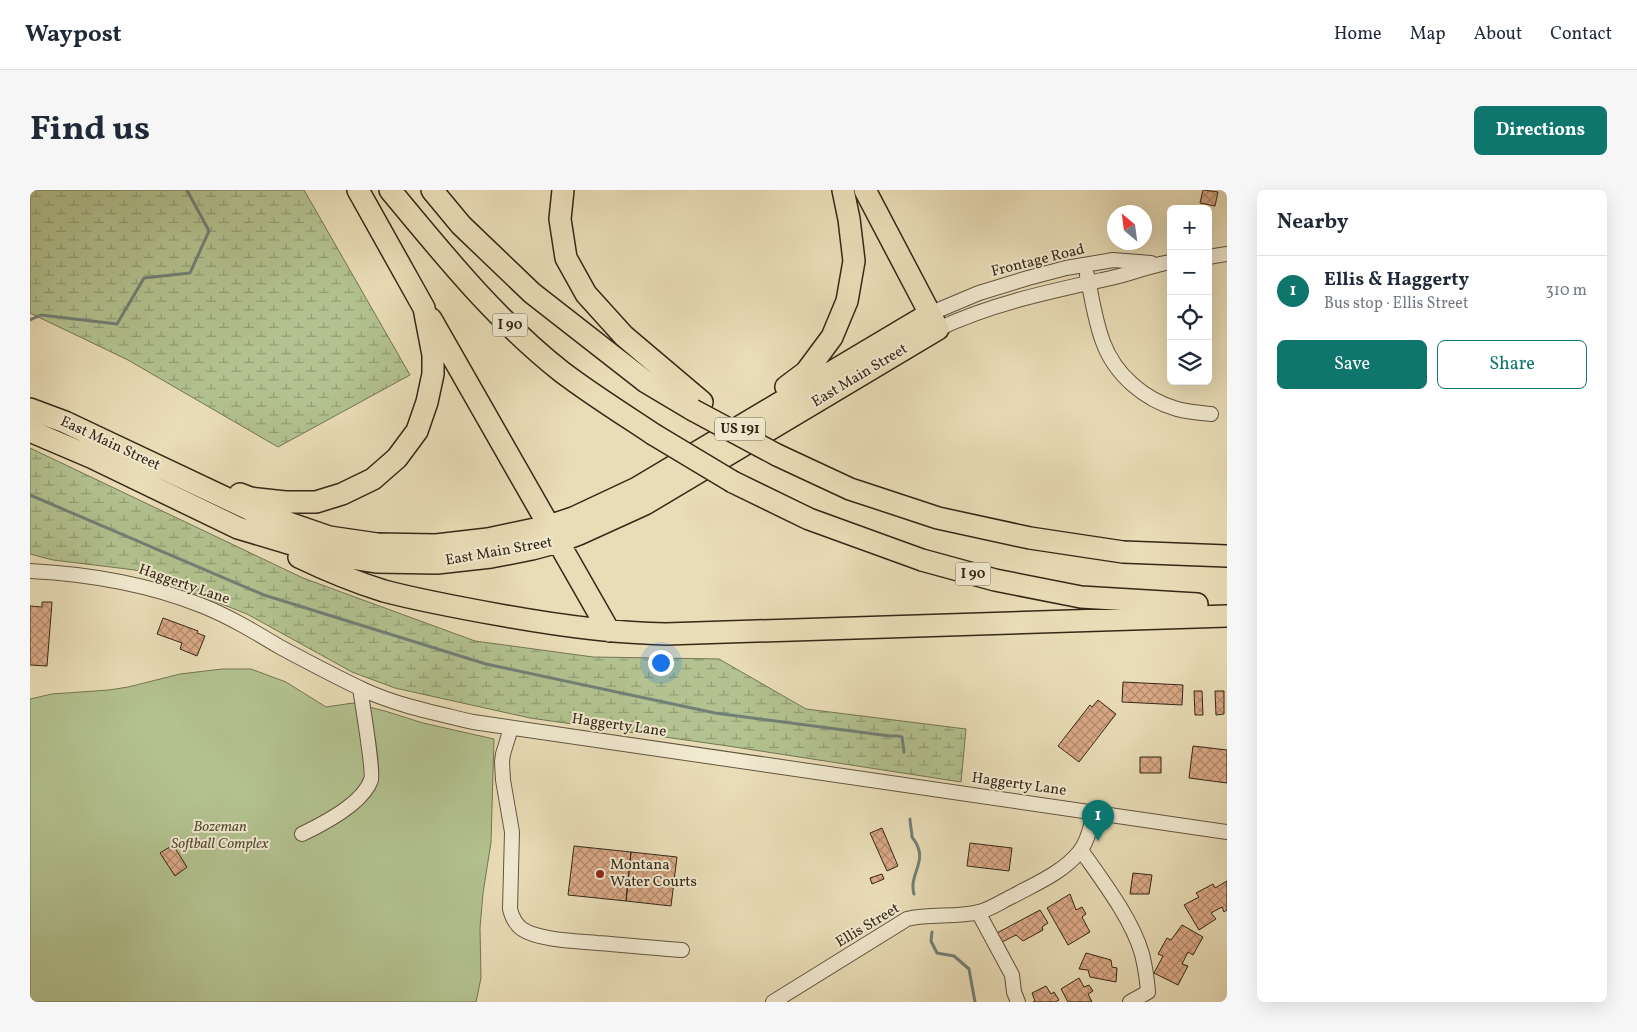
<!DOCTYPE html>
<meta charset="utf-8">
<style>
:root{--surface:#fff;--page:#f6f6f7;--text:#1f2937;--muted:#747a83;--line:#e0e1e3;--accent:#0f766e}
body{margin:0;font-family:Vollkorn,serif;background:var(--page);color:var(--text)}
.controls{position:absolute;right:15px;top:15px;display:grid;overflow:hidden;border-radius:8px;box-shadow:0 5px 20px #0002}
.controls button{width:45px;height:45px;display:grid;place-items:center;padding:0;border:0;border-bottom:1px solid var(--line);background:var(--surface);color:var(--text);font:25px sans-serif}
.compass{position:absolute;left:1077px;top:15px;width:45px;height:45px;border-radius:50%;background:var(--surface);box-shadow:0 5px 20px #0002;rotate:331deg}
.you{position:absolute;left:630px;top:472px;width:18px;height:18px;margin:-12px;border:4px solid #fff;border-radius:50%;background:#1a73e8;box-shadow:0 0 0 8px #1a73e833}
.badge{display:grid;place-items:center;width:32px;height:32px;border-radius:50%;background:var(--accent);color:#fff;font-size:16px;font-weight:700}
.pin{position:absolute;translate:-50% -41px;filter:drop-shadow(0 1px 2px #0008)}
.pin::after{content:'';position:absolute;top:26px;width:18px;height:15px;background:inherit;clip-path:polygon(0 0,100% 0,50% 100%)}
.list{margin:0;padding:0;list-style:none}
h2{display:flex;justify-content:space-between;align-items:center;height:65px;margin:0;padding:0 20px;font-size:21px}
h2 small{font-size:16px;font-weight:400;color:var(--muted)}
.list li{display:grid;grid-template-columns:32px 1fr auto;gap:15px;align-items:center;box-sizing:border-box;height:70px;padding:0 20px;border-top:1px solid var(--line)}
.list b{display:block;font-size:19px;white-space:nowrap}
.list p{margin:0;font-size:16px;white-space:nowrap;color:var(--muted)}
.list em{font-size:16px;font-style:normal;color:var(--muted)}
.actions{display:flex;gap:10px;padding:15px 20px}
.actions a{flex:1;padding:11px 0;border:1px solid var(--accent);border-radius:8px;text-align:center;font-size:18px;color:var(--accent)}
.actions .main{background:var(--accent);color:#fff}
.icon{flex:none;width:28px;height:28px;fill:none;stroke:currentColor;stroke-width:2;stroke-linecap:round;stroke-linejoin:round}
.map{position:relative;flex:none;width:1197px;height:812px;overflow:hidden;border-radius:8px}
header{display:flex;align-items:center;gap:30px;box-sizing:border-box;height:70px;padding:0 25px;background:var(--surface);border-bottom:1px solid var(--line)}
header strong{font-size:24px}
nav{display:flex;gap:28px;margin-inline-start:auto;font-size:18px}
.intro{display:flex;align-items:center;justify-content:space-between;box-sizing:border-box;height:120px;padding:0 30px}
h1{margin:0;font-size:35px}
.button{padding:12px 22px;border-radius:8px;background:var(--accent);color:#fff;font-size:18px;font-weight:700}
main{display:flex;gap:30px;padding:0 30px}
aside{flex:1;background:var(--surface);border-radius:8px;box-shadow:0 5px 20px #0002}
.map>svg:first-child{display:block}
</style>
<header>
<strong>Waypost</strong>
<nav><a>Home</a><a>Map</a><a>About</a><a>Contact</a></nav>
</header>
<div class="intro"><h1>Find us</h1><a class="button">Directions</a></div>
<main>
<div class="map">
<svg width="1197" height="812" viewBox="0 0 1197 812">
<defs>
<pattern id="wetland-marsh" width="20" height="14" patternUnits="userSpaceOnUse" patternTransform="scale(1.25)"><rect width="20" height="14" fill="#b3c290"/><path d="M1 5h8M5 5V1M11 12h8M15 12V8" fill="none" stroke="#929e75"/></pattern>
<pattern id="building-cross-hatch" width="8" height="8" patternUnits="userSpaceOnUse" patternTransform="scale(1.25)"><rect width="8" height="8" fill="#dba987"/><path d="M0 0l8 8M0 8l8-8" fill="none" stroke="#b28a6d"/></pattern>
</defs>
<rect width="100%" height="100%" fill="#e9ddb7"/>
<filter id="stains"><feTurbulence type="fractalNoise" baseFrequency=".004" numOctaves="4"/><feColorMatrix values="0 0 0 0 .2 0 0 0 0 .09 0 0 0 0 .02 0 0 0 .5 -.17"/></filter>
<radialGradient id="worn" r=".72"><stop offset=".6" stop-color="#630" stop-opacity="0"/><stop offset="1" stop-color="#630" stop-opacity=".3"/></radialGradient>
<!-- green -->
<path fill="#b3c290" stroke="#747554" d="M192,479H221L256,492L296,517L323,513L355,521L393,533L464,549L461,652L453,703L450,738L451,788L446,812H0V509L22,504L79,500L98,497L150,484Z"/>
<!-- wetland -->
<path fill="url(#wetland-marsh)" stroke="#747554" d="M0,0H274L380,185L248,257L98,170L0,123Z
M0,258L273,388L445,451L563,467L689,469L776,519L936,539L931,592L698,556L500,528L365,498L322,482L217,424L105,380L23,370L0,364Z"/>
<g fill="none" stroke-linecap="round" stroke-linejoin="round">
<!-- stream -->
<path stroke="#718076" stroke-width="3" d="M0,130L11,125L87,134L114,88L160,83L179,41L157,0
M0,305L234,405L456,474L685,523L860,546H868L872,547L874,562
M880,629C880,635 882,641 882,647C901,671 878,682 884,704
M902,742L901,751L907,763L924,766L939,779L945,812"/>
</g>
<!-- building -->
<path fill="url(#building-cross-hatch)" stroke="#352817" d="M1173,0L1188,2L1185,16L1170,13Z
M12,412H22L17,476L0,475V416L12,417Z
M133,428L168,441L167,443L175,446L167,466L150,459L152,453L127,444Z
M1093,492L1153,495L1152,515L1092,512Z
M1164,501H1172L1173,525H1165Z
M1185,501H1194V524L1186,525Z
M1068,510L1086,524L1049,572L1028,556L1060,515L1062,517Z
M1163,556L1197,560V593L1159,588Z
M1110,567H1131V583H1110Z
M852,638L868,676L857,681L840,643Z
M940,653L982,658L979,681L937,676Z
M143,655L157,677L145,686L130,663Z
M544,656L601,662L596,711L538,705Z
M601,662L647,667L641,716L596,711Z
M1103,683L1122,685L1119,704H1100Z
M852,684L854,689L842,694L840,688Z
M1197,691V720L1194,722L1192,717L1181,723L1186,729L1169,740L1154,715L1169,707L1166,703L1183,694L1185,698Z
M1040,704L1046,720L1052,717L1056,724L1052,727L1060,742L1038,755L1017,718Z
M1010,720L1018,733L1012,737L1013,740L993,751L986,745L972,752L967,743Z
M1152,735L1173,747L1163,765L1158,762L1152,774L1158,776L1148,795L1124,783L1133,766L1128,764L1137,748L1141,750Z
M1056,763L1081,770L1082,777L1087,778L1086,792L1060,787L1058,780L1049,779Z
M1049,788L1054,797L1059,795L1063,801L1058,804L1062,812H1038L1031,799Z
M1016,796L1021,804L1024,802L1029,810L1025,812H1003L1005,811L1002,803Z"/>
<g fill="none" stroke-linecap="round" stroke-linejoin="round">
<defs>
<path id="minor" d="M1178,67L1197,64
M1057,85C1062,108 1065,131 1073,152C1085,185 1115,210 1147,219C1158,222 1170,223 1181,224
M899,124L949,103L998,88L1036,78L1083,70L1121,73
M908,139C963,113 1022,101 1081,88C1101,84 1120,75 1141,72
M0,381C59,384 118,394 173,416C200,427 225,442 250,457C278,472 306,487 334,500C369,516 406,523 443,532L1197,642
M481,538L473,564L472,572L473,590L482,642L480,719C482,727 485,734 492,739C508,750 547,751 567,753C596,755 624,758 652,760
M272,644C293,634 333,613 341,590C344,582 332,512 330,498
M1051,660C1072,690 1102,729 1112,764C1115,776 1117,789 1118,802L1100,812
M948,722L982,785L984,802L988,812
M743,812L877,729C900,723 925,728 949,722C961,719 972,711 983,706C1005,694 1034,682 1050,661C1058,650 1061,636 1064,622"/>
<path id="highway" d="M360,0C413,64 466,130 532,182C561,204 593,224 623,244
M402,0L431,35L502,103L616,192L663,220
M533,0L530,29L536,68L556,104L594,146L672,212
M401,129L579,441
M756,197L776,182L802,147L817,111L824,71L819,29L813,0
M0,219L35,232L221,320L299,347L347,354L406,355L458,349L519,336L543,328L607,298L899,124
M0,241L61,267L208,338L295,364L346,372L407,373L461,367L502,359L528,352L549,344L615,314L908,139L835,0
M747,265L820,299L908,328L1000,348L1093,362L1197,366
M703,292L779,329L892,370L965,390L1051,407L1167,414
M210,304L220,308L255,312H286L312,304L343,289L367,268L387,241L397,212L403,184V165L394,118L328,0
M269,367C296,380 325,392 354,401C392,411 431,418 470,425C525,435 580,443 636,444L1197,426"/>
</defs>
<!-- minor casing -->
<use href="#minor" stroke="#62553f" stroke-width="16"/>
<!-- highway casing -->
<use href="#highway" stroke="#352817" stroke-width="24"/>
<!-- minor -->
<use href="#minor" stroke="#f1e9d0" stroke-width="14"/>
<!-- highway -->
<use href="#highway" stroke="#e9ddb7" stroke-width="21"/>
<defs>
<path id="highway-bridge" d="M663,220L747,265
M623,244L703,292"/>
</defs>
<!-- highway-bridge casing -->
<use href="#highway-bridge" stroke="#352817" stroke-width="24" stroke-linecap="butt"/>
<!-- highway-bridge -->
<use href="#highway-bridge" stroke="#e9ddb7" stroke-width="21"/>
</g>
<!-- markers -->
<circle fill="#8f2418" stroke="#f1e9d0" stroke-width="2" cx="570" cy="684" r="5"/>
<g text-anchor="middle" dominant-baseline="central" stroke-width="4" stroke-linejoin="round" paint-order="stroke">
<!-- shield labels -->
<g fill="#f1e9d0" stroke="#6d624e" stroke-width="1">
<rect x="462.5" y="123.5" width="35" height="23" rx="4"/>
<rect x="685" y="227.5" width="50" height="23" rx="4"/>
<rect x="925.5" y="372.5" width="35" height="23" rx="4"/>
</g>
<g font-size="14" font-weight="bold" fill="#352817">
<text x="480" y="135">I 90</text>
<text x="710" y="239">US 191</text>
<text x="943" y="384">I 90</text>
</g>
<!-- street labels -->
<g font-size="15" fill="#352817" stroke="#f1e9d0">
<text transform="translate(1008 71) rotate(-14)">Frontage Road</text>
<text transform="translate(830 186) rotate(-31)">East Main Street</text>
<text transform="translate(80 254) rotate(25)">East Main Street</text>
<text transform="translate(469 362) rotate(-10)">East Main Street</text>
<text transform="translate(154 395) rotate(19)">Haggerty Lane</text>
<text transform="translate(589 536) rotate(8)">Haggerty Lane</text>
<text transform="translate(989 595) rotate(8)">Haggerty Lane</text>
<text transform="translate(838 736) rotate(-31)">Ellis Street</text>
</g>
<!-- park labels -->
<g font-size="15" font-style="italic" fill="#544e35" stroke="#f1e9d0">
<text x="190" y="637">Bozeman<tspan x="190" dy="17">Softball Complex</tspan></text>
</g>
<!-- poi labels -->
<g font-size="15" fill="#352817" stroke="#f1e9d0" text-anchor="start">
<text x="580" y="675">Montana<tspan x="580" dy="17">Water Courts</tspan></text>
</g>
</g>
<rect width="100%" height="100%" filter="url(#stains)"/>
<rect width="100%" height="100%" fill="url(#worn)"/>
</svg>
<div class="controls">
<button>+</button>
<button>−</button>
<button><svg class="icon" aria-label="locate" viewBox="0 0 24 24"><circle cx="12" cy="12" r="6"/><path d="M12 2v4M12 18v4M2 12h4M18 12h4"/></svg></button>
<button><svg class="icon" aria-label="layers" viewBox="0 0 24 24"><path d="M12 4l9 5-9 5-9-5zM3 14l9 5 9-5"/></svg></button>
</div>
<svg class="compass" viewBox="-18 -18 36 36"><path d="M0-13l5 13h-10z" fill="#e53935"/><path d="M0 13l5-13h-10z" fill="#747a83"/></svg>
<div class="you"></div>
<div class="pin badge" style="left:1068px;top:651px">1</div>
</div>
<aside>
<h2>Nearby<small></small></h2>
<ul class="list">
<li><span class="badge">1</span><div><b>Ellis &amp; Haggerty</b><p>Bus stop · Ellis Street</p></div><em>310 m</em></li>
</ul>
<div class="actions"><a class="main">Save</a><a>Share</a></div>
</aside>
</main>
